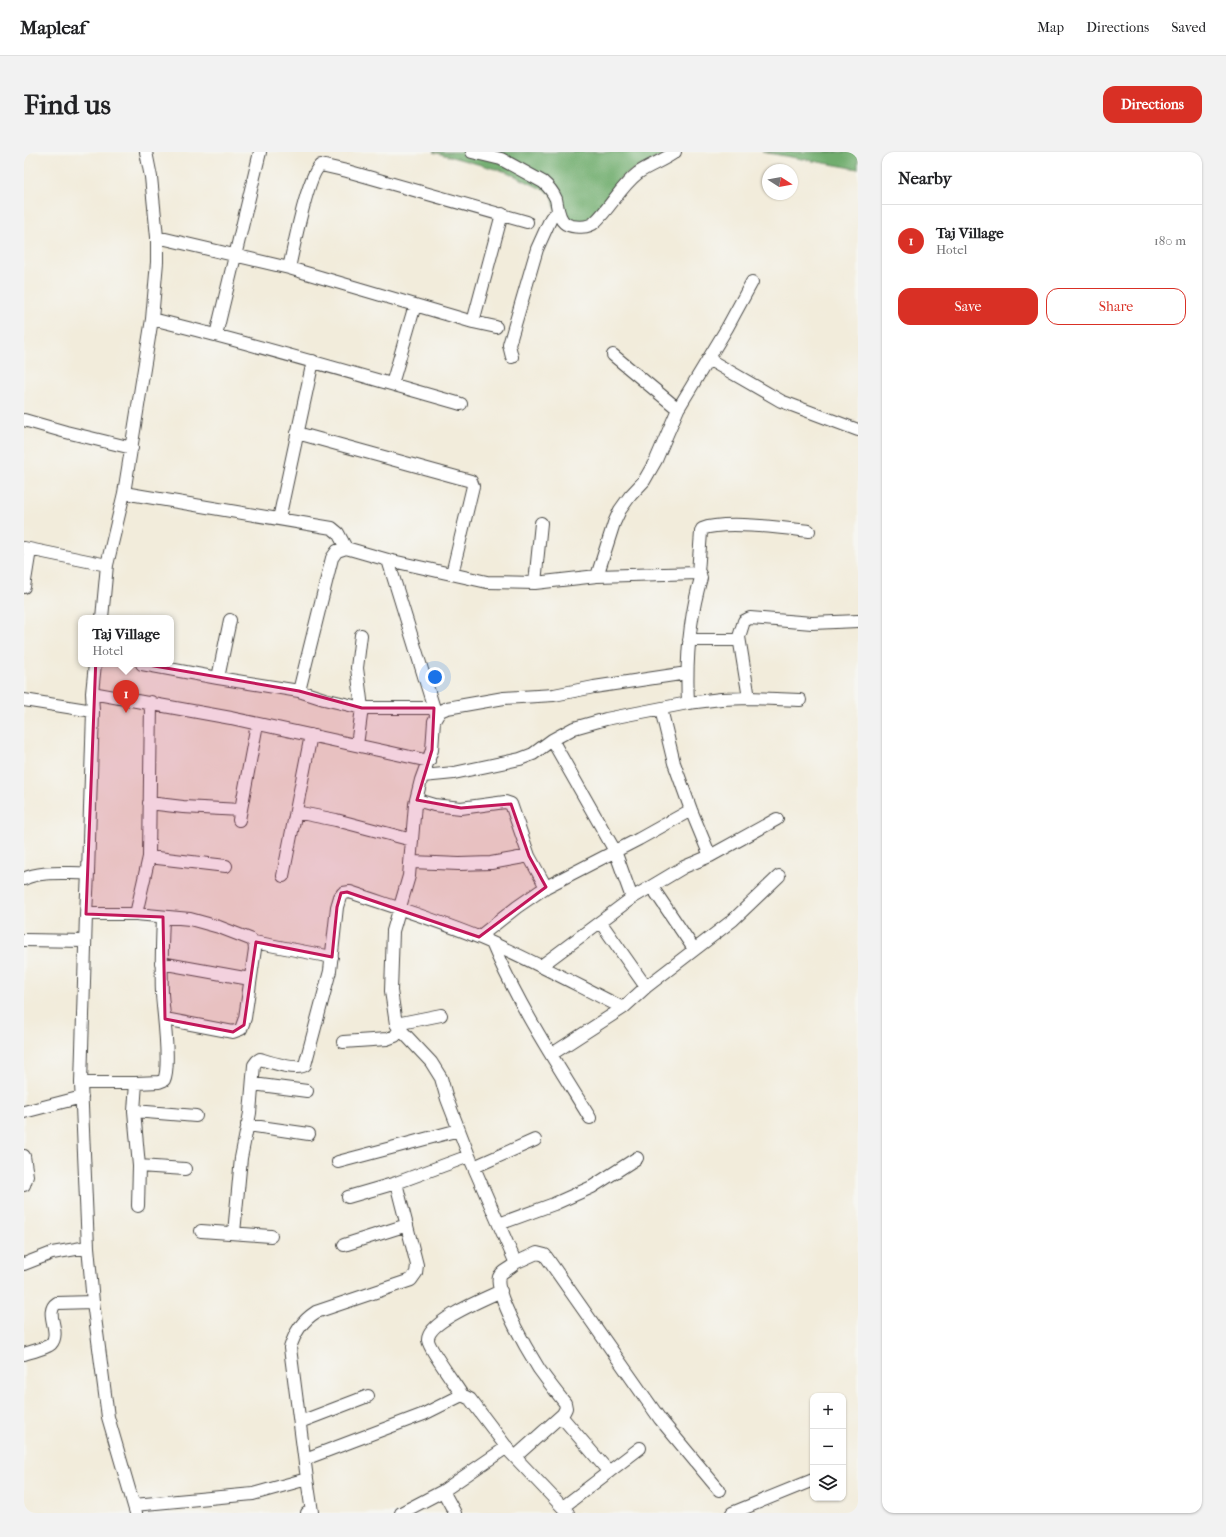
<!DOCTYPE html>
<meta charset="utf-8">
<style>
:root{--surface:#fff;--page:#f2f2f2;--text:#202124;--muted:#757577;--line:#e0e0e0;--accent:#d93025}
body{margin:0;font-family:"IM FELL French Canon",serif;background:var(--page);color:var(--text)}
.controls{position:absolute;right:12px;bottom:12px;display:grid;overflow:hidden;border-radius:8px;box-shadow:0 1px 3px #0004}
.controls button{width:36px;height:36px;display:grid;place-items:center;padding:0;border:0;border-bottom:1px solid var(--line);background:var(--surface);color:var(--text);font:20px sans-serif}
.compass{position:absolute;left:738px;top:12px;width:36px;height:36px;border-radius:50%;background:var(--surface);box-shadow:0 1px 3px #0004;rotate:101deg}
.you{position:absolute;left:411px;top:525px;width:14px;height:14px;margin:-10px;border:3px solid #fff;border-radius:50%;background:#1a73e8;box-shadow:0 0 0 6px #1a73e833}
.badge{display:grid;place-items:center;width:26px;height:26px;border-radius:50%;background:var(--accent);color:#fff;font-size:13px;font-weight:700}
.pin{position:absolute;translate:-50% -33px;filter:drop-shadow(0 1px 2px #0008)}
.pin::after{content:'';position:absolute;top:21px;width:14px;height:12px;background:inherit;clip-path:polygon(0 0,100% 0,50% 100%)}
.popup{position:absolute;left:54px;top:463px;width:96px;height:52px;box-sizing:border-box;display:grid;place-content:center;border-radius:8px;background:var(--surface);filter:drop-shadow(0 1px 3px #0005);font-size:13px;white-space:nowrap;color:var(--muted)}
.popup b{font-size:15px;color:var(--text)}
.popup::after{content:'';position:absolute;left:50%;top:100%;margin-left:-8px;border:8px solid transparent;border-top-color:var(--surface)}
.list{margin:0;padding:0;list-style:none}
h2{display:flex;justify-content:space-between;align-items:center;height:52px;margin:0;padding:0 16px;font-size:17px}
h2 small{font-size:13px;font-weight:400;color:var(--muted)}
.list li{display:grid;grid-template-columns:26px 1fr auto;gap:12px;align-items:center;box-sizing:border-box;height:72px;padding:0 16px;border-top:1px solid var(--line)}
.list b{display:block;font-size:15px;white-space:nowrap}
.list p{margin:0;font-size:13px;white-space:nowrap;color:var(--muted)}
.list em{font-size:13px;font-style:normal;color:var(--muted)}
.actions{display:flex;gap:8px;padding:12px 16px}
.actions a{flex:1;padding:9px 0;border:1px solid var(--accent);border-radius:12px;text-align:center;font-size:14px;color:var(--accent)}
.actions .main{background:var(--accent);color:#fff}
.icon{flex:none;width:22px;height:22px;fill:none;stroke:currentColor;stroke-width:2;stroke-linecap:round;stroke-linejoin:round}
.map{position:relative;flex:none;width:834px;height:1361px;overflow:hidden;border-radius:12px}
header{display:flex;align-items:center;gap:24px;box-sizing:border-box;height:56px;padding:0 20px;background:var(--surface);border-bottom:1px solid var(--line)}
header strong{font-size:19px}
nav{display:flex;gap:22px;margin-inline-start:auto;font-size:14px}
.intro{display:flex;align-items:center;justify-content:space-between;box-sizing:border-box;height:96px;padding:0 24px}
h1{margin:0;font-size:28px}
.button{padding:10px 18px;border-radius:12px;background:var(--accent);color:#fff;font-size:14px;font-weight:700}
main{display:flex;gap:24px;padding:0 24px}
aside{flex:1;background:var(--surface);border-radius:12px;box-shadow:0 1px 3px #0004}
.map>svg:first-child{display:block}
</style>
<header>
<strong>Mapleaf</strong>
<nav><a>Map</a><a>Directions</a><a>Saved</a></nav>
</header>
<div class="intro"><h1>Find us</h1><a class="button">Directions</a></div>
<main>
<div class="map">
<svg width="834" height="1361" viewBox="0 0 834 1361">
<rect width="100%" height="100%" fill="#f6f6f2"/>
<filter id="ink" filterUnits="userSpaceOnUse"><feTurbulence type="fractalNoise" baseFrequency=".025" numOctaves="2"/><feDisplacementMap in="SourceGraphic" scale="8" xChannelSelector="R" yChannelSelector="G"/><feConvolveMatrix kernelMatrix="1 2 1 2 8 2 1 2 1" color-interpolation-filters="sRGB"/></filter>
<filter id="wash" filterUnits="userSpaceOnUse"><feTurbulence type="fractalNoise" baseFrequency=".012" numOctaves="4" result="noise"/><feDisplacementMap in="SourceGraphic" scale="16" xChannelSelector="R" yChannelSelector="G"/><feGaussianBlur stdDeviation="0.9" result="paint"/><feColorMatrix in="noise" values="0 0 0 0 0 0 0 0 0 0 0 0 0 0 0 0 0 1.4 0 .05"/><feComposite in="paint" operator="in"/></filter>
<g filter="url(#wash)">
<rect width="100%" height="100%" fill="#f2ecdb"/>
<!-- forest -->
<path fill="#71ad6e" stroke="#4e6c4c" d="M409,0H644L599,24L562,75L534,70L528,42L483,20Z
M738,0H834V17Z"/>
</g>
<g filter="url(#ink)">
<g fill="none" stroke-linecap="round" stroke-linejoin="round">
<defs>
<path id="minor" d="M448,0L477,7L519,30C525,35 529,40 532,47C534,56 534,67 542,72C550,76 565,76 571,70C587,55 596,35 614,21C625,13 639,9 651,0
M133,85L265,116L449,170L472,175
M265,116C269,99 284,20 297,13L323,19L503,70
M128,167C232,192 334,223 437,252
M449,170L478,62
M192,183L236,0
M589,203L654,257
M488,205L485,193L513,97L527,66L534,60
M684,207L757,249L834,278
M368,232L391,153
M0,268L42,280L108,296
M273,281L447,329L449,334L428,422
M100,341L308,376L314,381L322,396
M255,367L289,209
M0,396L83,413
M364,408L412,563
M573,424L590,371L596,358L606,344L620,329L632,308L654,257L703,176L728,130
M511,431L517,371
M0,435L6,398
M78,466L83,413L100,341L128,167L133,110V85L127,25L122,0
M715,485L725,546
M665,488H713L715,485L720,469L726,466L788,471L834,469
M71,512L68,541L69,559L64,721L62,762L57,931L64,1095L69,1150L84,1265L112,1361
M118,512L194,526L275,539L300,547L338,556H410
M194,526L206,468
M275,539L308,406L313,399L322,396L364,408L463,430L511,431L573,424L674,421
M68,541L207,566L405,609
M0,548L69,559
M664,551C662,509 665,467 677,426L676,422L674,421L677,380L678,377C700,368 761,376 785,379
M637,557L650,611L667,658L686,704
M528,588L591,699L608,746
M333,593L338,556L333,516L337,483
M399,624L430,621L496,607L509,602L528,588L550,576L582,567L664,551L697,547L725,546L776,548
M393,648L410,653L437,656L481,650L487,652L505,704L522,735
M125,651L159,655L217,658
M272,660L312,668L388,688
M215,668L233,572
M125,705L202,714
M388,710L435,712L467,711L505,704
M259,724L287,583
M0,727C16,718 46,722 64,721
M628,735L670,797
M62,762H112L166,767L195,775L226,787L230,790L231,797L221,866L217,877L209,880L141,867
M112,762L125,705L127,550
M577,771L622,835
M455,785L493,755L522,735L615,687L667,658
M0,788L61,789
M230,790L308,805
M468,791C494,853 531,909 566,966
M137,811L226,827
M517,814L608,746L660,715L686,704L753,667
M372,872L417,863
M319,890L363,887L371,884L376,877
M528,902L599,856L622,835L709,768L755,724
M57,931H112L135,930L140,928C147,913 139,860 138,842C137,816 138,790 139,765
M112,931L110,959L115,1014L114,1054
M229,932L283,939
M110,959L172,964
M0,960L58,945
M223,973L285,982
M0,1004L3,1024L0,1033
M314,1010L435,978
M115,1014L161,1017
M450,1015L511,988
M324,1045L372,1031L445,1004
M475,1072L530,1052L568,1035L613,1006
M177,1079L247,1084
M210,1081L217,1006L226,961L230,913L233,909L236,907C246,910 273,919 281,913L306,819L313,755L316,745L319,741L326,740C373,756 420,770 466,790C511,810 555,834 599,856
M320,1093L383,1073
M491,1111L513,1101L521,1103L636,1267L695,1338
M0,1112L28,1101L64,1095
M0,1202C6,1200 23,1196 27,1192C38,1180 19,1160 33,1151L69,1150
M438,1243C432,1233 405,1197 404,1188C403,1170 462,1146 477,1139
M537,1264L585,1320
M276,1270L344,1244
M491,1305L539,1262L542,1256L541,1251C532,1240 523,1228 515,1217C505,1201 470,1142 475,1125C478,1118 487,1117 491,1111L490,1107L445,1004L423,947L417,926L407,910L376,877L372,872L367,839L369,779L385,724L391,652L397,628L408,598L410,569L416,559L423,556L480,546L530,543L570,535L663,521
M281,1307L400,1262L438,1243L446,1247L487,1301L544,1361
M283,1327L266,1196C271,1180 278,1169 292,1160L387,1128L392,1121L393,1113L372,1031
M419,1339L431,1361
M110,1353L229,1342L283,1327L288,1360L283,1361
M539,1355L616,1296
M377,1361L419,1339L483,1295
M708,1361L789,1328"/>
</defs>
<!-- minor casing -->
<use href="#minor" stroke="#494845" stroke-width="14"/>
<!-- minor -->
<use href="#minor" stroke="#fff" stroke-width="12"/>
</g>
</g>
<!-- marked area -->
<path fill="#c2185b" fill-opacity="0.2" stroke="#c2185b" stroke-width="3" stroke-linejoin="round" d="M72,504L275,539L338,556H410L408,598L393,648L437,656L487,652L505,704L522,735L455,785L323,740L317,741L313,755L308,805L232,790L220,873L209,880L141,867L139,765L62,762Z"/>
</svg>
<div class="controls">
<button>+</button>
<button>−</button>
<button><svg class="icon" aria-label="layers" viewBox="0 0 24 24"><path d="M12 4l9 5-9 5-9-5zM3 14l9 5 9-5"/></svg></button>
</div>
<svg class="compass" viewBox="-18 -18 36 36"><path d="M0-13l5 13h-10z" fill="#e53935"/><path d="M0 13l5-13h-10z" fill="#757577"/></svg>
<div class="you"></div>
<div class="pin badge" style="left:102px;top:561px">1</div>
<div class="popup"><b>Taj Village</b>Hotel</div>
</div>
<aside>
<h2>Nearby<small></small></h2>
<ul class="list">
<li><span class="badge">1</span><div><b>Taj Village</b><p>Hotel</p></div><em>180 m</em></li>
</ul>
<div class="actions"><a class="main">Save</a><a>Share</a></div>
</aside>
</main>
